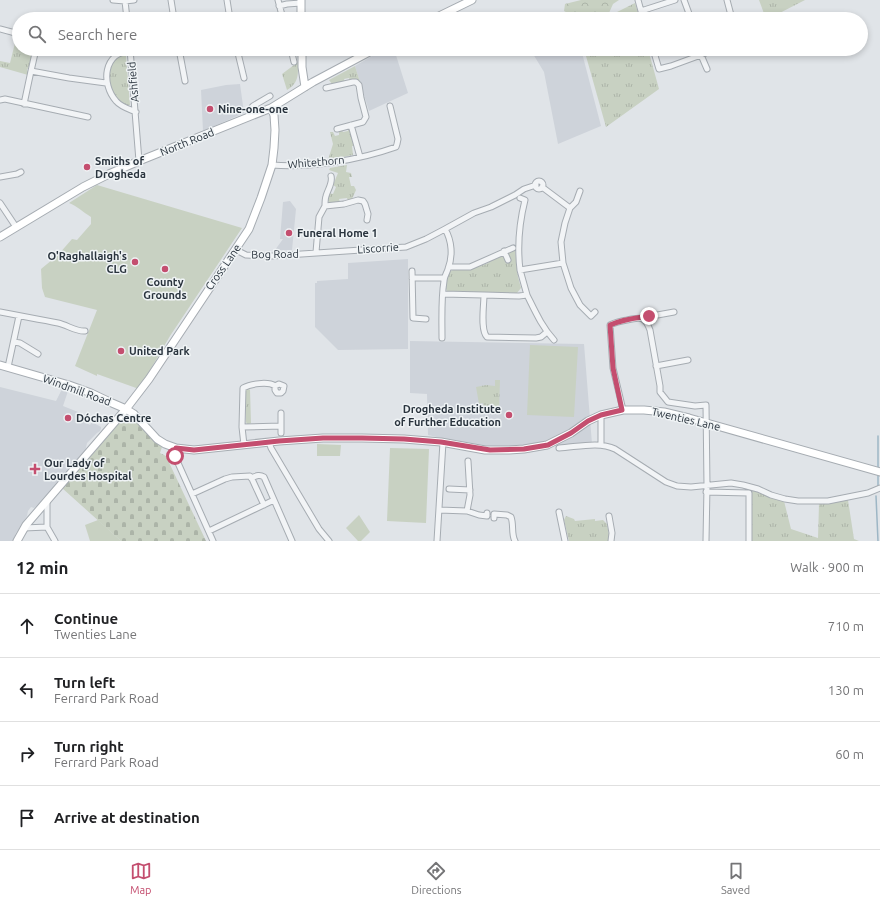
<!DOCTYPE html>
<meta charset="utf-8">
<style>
:root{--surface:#fff;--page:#f2f2f2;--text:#202124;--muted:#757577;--line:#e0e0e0;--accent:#c44e6f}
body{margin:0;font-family:Ubuntu,sans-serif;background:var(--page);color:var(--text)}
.stop{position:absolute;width:12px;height:12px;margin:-9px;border:3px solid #c44e6f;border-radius:50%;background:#fff}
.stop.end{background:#c44e6f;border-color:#fff;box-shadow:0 1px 4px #0008}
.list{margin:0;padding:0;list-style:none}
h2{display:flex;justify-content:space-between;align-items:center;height:52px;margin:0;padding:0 16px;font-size:17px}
h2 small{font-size:13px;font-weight:400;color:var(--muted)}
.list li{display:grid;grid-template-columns:26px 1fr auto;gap:12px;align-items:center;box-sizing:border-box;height:64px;padding:0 16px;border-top:1px solid var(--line)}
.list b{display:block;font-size:15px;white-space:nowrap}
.list p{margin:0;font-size:13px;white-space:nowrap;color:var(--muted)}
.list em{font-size:13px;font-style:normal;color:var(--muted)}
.icon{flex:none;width:22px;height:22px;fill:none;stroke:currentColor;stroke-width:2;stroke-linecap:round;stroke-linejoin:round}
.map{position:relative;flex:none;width:880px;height:541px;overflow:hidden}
.search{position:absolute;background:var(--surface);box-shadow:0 2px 6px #0003;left:12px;right:12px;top:12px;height:44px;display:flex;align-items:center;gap:10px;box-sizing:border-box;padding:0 14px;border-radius:22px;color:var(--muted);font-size:15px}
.sheet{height:308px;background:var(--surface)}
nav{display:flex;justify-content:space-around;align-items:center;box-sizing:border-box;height:56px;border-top:1px solid var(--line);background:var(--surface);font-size:11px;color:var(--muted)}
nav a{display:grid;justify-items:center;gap:2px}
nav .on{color:var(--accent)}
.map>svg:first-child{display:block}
</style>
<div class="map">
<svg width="880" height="541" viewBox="0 0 880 541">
<defs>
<pattern id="grass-tufts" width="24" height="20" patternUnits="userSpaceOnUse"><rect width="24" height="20" fill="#c8d1c2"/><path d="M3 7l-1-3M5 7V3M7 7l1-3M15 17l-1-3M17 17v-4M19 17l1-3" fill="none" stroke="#acb4a8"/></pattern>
<pattern id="forest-crowns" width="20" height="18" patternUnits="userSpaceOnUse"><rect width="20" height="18" fill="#c8d1c2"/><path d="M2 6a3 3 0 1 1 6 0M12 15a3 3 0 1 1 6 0" fill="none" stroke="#acb4a8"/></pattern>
<pattern id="cemetery-stones" width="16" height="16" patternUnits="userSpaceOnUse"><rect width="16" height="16" fill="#c8d1c2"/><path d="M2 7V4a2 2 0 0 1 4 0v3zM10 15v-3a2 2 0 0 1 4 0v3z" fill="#acb4a8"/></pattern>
</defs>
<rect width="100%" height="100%" fill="#e0e4e8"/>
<!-- built -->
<path fill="#ced3da" d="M384,49H394L408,93L369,111L355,66Z
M530,49H581L601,126L558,144L544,72Z
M240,84L244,113L203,131L201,90L226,85Z
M290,201L296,209L292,250H275L283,239H280L283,202Z
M408,259V349L338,350L315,327V283H317V281L348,279V263Z
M410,341L584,344L592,444L483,449L463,443L428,435L427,394L410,393Z
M0,387L56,401L62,389L68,391L63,406L88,416L85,422L90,425L92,422L101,427V429L100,431L97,433L87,443L85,452L40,503L34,508L31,507L28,511L27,516L16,533L13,541H0Z"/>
<!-- grass -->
<path fill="url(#grass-tufts)" d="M759,0H805L768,19H766Z
M635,3L640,19L575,18L611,15Z
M16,39L19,40V49H34L29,66L27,70L29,73L28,75L0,67V61L10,63Z
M584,49H648L659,89L606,127Z
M121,55H124L126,56L130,105H127C112,99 105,83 110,67C111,67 112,62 113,61C114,59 118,57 121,55Z
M298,62C298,75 299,83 287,90L282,74Z
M355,66L360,82L356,80L350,81L349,78L344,79L345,82L332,84L329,80Z
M348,128H350L355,146H352L353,155L328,160L333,144L330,132H333L335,136L339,135V131L341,129L343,132L348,131Z
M347,165L346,172L351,173L352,177H349L351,186H354L356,190L352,199L348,201L347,198L339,199L340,202L331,203L329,202L327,199L329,193L333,194L336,187L333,185L338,173L329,170L330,168Z
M512,250H515L518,277L521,288L517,293L448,292L446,289V282L450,271L453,270H465L474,268L486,264L499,256H503L506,261L509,255V253Z
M495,380H500L499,411H484L483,403L479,404L476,387L486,385L495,386Z
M248,388L249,390L250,389L251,423L249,424H247L246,422L245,391Z
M758,489L772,498L784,501L791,529L818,538L819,504L848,500L854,539L859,541H749V493Z
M566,516L574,519L575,521L595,519V521L603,520L607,524L609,535L608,541H569L564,520Z"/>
<!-- forest -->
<path fill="url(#forest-crowns)" d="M581,0H619L613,4L609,13L602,16H592L586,14L573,16L564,11L565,4Z"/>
<!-- cemetery -->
<path fill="url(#cemetery-stones)" d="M132,418L156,443L162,447L160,453L166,456L206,541H121L62,488L122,419L124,422H130Z"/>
<!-- green -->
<path fill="#c8d1c2" d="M97,185L242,228L170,336L139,389L97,374V376L75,366L97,310L45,297L42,288L41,269L58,255L72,239L77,240L91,224V217C83,212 77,206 69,203Z
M530,345L578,347L574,417L527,415Z
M317,444L341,445L340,456H317Z
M390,448L429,449L426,523L387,521Z
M359,515L370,532L361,541H358L346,528Z
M98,520L121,541H90L85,525Z"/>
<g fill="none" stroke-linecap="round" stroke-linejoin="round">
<!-- stream -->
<path stroke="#9db6c5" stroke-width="1.5" d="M878,468V436
M878,486V476
M876,496L878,541"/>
<defs>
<path id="street" d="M113,0L125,1L134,0
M171,0L174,19
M227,0L230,19
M278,0L283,19
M638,0L641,11L675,0
M684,0L691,19
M727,0L732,19
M125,1L127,19
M279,6L287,4L301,3
M641,11L643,19
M0,29L19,34
M36,49L31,71L69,78L106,83
M130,49L139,161
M179,49L185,81
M237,49L244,78
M291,49L294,62
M653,49L659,69L671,66L701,55L707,69
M131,51C103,52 101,84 116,101C121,107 129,109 136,112
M701,55L714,49
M326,88L353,82H356L359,85L361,98L366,117L363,122L337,129
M0,100L5,99L88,117
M24,104L31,71
M254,115L252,107L253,106L270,96
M351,125L360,157
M272,165C312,168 359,160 396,147L397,144L398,139L390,106
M0,177L17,174L21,172
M535 185a4 4 0 1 1 8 0a4 4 0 1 1-8 0Z
M542,187L570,208
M520,198L525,200C519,224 517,245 520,270
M0,203L16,227
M325,206C325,203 325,199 326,196C328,189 333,183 331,176
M445,229L474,213L491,207L515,195L524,189L536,185
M236,250L246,255L272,256L406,247L426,239L445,229C452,241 453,256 448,269C447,273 444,276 444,281C441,299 442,319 442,338
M504,251L508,260
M316,252L319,217L325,206L344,204L358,200L363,201L365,204L368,214L367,220
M563,263L561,242L565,223L570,208L576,202L580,191
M449,267H470L513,248
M412,271L413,318L426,319
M412,278H444
M443,294L484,295C484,305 480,330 487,337L536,338L541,337L547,332
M484,295L519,296L527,295C535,311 542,327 554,340
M527,295L520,270L563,263L571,288L580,305L591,316L595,312
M0,312C19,316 39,319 58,323C67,325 77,332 85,331
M641,318L674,312
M14,342L20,343L38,354
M656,366L688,360
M8,367L19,316
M623,410L613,368L610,325C616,322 621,321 627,320C640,317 645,316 650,330L660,386V392L668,402L695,406L706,405L707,486L706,541
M281,413V433
M242,427L281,426
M269,442L271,448L319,529L329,541
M244,445L242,427L243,388C250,384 268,381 275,386L279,384L284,386L283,391L281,393H277L275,390V386
M601,445V415
M176,448L175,456L178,463L213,541
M559,448C577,447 599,441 615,449L666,482L677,486L691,487L731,483L743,485L758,489L771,495L785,499L798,501H828L868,493L880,488
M251,478C256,476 259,474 264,477L292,541
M449,489L470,490
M706,492L749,493V541
M192,494L225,479L232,477L250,476L252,479L264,505
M47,501V527
M439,510L467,511L479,515L487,516V513
M467,511L470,495L468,461
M559,512L565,541
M609,516L612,533L611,541
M494,518V514L507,515L511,517C514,525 511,534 515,541
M24,528L47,527L55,541
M209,531L274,500
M437,541L443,442"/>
<path id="secondary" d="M301,0V19
M433,19L472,0
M302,49V67L305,87
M0,237L83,187L109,174L139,161L271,108L313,82L375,49
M0,365L69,385L91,393L112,403L126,409L134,414L157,439L165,444L176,448L194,450L279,441L323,438H362L404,439L441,442L485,450H509L524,449L547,445L571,433L588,421L601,415L623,410H644L664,412L689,418L880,472
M17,541L26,525L126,409L149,379L249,229L261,198L272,165L274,148L275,130L274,115L271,108"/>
</defs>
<!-- street casing -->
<use href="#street" stroke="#a6acb2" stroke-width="7"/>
<!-- secondary casing -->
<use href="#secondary" stroke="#a6acb2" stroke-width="9"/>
<!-- street -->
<use href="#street" stroke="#f2f4f6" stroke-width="5"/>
<!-- secondary -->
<use href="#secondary" stroke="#fff" stroke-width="7"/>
</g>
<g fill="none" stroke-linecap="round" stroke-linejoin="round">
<!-- route -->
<path stroke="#c44e6f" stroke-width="5" d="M175,456L176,448L194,450L279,441L323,438H362L404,439L441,442L490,450L524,449L548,445L571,433L588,421L601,415L622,410L613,368L610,325C623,319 636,318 649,316"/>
</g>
<!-- markers -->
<g fill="#c44e6f" stroke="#eff3f5" stroke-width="1.5">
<circle cx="210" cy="109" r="4"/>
<circle cx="87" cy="167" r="4"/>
<circle cx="289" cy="233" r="4"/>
<circle cx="135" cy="262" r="4"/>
<circle cx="165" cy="269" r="4"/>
<circle cx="121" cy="351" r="4"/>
<circle cx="509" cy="415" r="4"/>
<circle cx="68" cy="418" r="4"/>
<path d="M33 463h4v4h4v4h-4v4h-4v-4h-4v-4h4z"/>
</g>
<g text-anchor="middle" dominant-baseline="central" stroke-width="3" stroke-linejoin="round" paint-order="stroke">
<!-- street labels -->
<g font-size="11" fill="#2a343e" stroke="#eff3f5">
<text transform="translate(133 82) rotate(-95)">Ashfield</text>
<text transform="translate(187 142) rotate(-22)">North Road</text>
<text transform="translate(316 162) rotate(-5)">Whitethorn</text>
<text transform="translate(378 248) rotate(-4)">Liscorrie</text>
<text transform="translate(275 254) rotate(-1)">Bog Road</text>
<text transform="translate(223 267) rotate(-55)">Cross Lane</text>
<text transform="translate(77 390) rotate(20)">Windmill Road</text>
<text transform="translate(686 419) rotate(13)">Twenties Lane</text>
</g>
<!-- poi labels -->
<g font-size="11" font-weight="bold" fill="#2a343e" stroke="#eff3f5" text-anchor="start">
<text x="218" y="109">Nine-one-one</text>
<text x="95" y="161">Smiths of<tspan x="95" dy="13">Drogheda</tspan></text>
<text x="297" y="233">Funeral Home 1</text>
<text x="127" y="256" text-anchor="end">O'Raghallaigh's<tspan x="127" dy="13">CLG</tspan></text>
<text x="165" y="282" text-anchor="middle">County<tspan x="165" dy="13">Grounds</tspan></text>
<text x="129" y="351">United Park</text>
<text x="501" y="409" text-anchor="end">Drogheda Institute<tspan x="501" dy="13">of Further Education</tspan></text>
<text x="76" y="418">Dóchas Centre</text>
<text x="44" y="463">Our Lady of<tspan x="44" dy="13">Lourdes Hospital</tspan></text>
</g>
</g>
</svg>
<div class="stop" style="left:175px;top:456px"></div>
<div class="stop end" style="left:649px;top:316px"></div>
<div class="search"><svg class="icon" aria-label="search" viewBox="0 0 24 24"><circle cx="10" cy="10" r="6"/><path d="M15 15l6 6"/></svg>Search here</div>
</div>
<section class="sheet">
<h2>12 min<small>Walk · 900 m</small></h2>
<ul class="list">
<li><svg class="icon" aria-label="ahead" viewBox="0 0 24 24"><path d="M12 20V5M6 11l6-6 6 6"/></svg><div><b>Continue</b><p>Twenties Lane</p></div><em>710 m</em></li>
<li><svg class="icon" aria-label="left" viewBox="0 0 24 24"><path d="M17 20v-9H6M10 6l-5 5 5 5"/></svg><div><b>Turn left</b><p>Ferrard Park Road</p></div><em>130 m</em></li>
<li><svg class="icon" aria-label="right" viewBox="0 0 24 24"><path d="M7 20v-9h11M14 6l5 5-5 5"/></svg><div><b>Turn right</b><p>Ferrard Park Road</p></div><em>60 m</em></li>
<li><svg class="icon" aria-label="arrive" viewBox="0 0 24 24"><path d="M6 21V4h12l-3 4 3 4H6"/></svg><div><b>Arrive at destination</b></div></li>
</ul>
</section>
<nav>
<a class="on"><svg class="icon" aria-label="map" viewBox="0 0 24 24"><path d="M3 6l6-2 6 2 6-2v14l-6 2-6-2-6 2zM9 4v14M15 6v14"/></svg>Map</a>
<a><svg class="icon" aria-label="directions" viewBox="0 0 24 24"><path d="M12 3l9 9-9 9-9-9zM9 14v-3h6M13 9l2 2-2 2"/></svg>Directions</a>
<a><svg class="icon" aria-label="saved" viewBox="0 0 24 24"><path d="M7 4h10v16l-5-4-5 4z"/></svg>Saved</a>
</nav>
